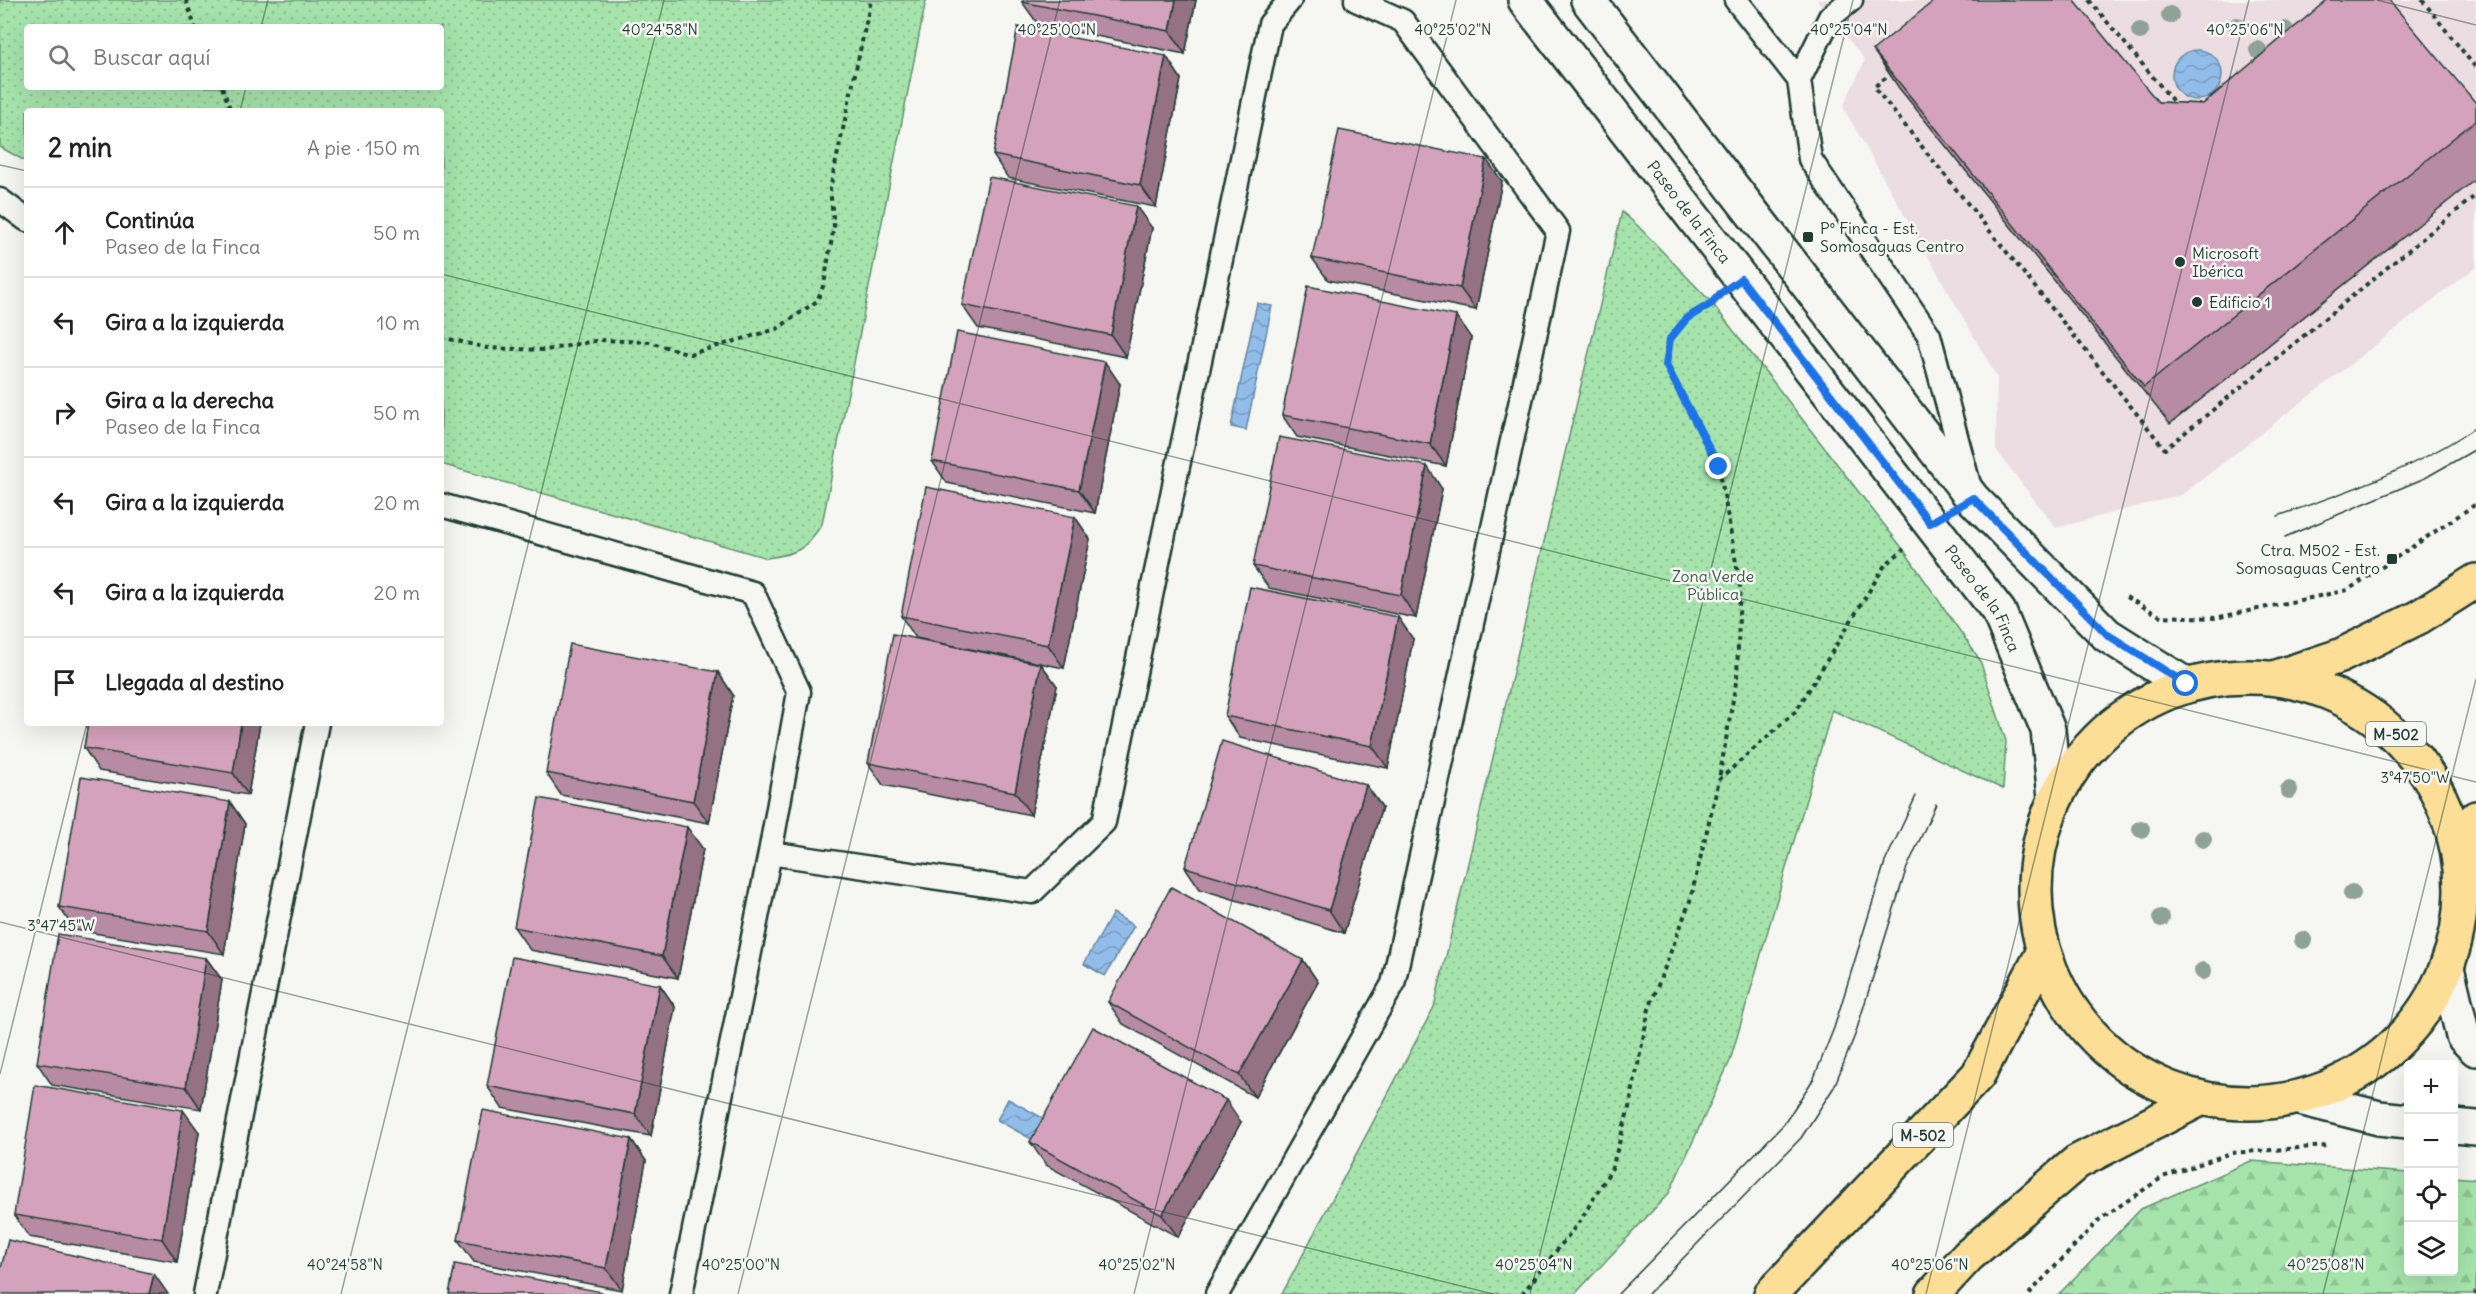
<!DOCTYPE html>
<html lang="es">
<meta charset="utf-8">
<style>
:root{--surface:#fff;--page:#f6f6f6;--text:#222;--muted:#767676;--line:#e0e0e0}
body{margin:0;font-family:Delius,sans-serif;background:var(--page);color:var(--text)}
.controls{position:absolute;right:18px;bottom:18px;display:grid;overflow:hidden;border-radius:6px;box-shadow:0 6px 24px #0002}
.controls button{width:54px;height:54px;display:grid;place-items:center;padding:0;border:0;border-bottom:2px solid var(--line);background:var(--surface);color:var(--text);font:30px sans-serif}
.stop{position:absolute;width:18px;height:18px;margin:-14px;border:4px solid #1a73e8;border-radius:50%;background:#fff}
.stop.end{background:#1a73e8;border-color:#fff;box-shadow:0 2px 6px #0008}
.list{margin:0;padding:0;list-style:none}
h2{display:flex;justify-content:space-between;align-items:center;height:78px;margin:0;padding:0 24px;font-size:26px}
h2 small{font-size:20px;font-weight:400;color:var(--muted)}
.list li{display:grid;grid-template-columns:39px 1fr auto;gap:18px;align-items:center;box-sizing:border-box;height:90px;padding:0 24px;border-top:2px solid var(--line)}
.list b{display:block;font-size:22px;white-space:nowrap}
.list p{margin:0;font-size:20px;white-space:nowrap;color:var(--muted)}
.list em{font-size:20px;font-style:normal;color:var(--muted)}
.icon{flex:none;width:33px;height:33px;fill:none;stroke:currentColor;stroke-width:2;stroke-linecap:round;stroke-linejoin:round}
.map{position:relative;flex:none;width:2476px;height:1294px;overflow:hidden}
.search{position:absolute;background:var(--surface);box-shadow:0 6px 24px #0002;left:24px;top:24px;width:420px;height:66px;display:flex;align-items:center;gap:15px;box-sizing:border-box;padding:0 21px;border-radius:6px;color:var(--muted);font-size:22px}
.panel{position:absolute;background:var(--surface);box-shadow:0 6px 24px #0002;left:24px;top:108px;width:420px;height:618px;border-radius:6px}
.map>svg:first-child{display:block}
</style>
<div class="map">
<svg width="2476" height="1294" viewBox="0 0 2476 1294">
<defs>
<pattern id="green-dots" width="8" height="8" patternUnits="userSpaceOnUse" patternTransform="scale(1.5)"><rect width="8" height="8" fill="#a6e4ac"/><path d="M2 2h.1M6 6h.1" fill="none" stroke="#8ec495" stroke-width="1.8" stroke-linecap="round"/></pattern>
<pattern id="forest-firs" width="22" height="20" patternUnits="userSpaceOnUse" patternTransform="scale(1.5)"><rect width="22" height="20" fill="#a6e4ac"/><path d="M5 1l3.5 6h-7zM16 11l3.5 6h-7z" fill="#8ec495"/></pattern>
<pattern id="water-waves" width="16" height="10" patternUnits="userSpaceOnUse" patternTransform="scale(1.5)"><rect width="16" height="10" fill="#92bdeb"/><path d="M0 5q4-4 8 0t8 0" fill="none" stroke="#779bbf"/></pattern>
</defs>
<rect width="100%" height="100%" fill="#f6f6f2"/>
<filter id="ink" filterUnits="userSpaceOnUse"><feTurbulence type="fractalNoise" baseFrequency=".0167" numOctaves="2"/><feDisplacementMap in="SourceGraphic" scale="12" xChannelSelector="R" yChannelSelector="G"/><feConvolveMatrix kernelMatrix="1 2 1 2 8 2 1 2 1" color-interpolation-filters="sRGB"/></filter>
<g filter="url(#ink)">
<!-- built -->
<path fill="#ecdde2" d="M1817,0H2476V267L2183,494L2056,528L1996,450L1997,377L1843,107L1865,60Z"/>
<!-- green -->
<path fill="url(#green-dots)" stroke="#629070" stroke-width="1.5" fill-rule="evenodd" d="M0,0H926L822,524C805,550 797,554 767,558L441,464V111H27V162L0,147ZM27,27H441V87H27Z
M1622,212L1638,226L1712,303L1903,549L1980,660L2006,741L2003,789L1832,710L1730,1061L1669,1193L1575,1294H1282L1434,1007Z"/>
<!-- forest -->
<path fill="url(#forest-firs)" stroke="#629070" stroke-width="1.5" d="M2251,1161L2408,1173V1272H2454V1177L2476,1179V1294H2059L2141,1209Z"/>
<!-- water -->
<path fill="url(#water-waves)" stroke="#648aa2" stroke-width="1.5" d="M2172 75a25 25 0 1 1 50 0a25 25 0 1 1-50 0Z
M1257,303L1272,306L1246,430L1231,427Z
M1113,913L1134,926L1105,976L1084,964Z
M1008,1099L1063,1129L1051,1150L997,1120Z"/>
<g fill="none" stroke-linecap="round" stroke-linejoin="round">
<defs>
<path id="lane" d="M1736,0L1799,80
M1851,0L1830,17L1799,80L1810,159L1929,335L1970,488
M0,200L27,220
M441,505L753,593L799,692L770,853L681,1294
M770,853L1032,892L1104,822L1270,24L1290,0
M205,1294L317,723
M1217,1294L1393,984L1558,231L1403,21L1356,0"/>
<g id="street">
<path id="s1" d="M1525,0L1999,612L2048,730L2055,797"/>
<path d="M1588,0L1973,499L2107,635L2186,685"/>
<path d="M2447,968L2463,1036L2476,1049"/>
<path d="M2300,1098L2379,1118L2408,1121"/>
<path d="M2454,1126L2476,1128"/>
</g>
<path id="highway" d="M2035 890a213 213 0 1 1 426 0a213 213 0 1 1-426 0Z
M2277,677L2340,656L2419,617L2476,581
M2459,851L2476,818
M1771,1294L1978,1075L2043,953
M1933,1294L1968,1256L2077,1162L2200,1099"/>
</defs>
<!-- lane casing -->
<use href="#lane" stroke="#1f3d34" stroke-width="27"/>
<!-- street casing -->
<use href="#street" stroke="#1f3d34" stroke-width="38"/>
<!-- highway casing -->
<use href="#highway" stroke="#1f3d34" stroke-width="38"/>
<!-- path -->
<path stroke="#1f3d34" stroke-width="4" stroke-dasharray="4.5 4.5" stroke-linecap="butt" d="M186,0L195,27
M2089,0L2177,106
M2422,0L2476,68
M1893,72L1874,87L2165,449L2476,195
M222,87L231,111
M1711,303L1687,317L1670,339L1666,365L1719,467L1740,585L1737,677L1719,779
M441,337L487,348L546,350L600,340L649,342L690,354L777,329L817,301L824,284L834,226L830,189L871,0
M2126,597L2160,616L2215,618L2348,590L2476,504
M1522,1294L1580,1221L1612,1168L1630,1104L1649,1009L1690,901L1719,780L1796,711L1885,565L1904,549
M2029,1294L2100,1219L2163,1177L2231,1153L2327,1146
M2474,1294L2476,1293"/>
<!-- lane -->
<use href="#lane" stroke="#f6f6f2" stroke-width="22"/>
<!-- street -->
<use href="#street" stroke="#f6f6f2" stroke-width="33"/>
<!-- highway -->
<use href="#highway" stroke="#fdde96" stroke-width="33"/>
<!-- tram -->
<path stroke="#1f3d34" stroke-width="1.5" d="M2278,516C2347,492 2416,468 2476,427
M2285,537L2425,478L2476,449
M1618,1294L1784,1124L1814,1078L1834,1028L1885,862L1916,796
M1648,1294L1801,1138L1834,1087L1855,1035L1906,870L1936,804"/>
</g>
<!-- trees -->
<g fill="#8fa297">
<circle cx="2170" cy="15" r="9"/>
<circle cx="2237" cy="26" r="9"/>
<circle cx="2285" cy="30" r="9"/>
<circle cx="2140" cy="31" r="9"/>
<circle cx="2258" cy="50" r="9"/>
<circle cx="2289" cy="790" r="9"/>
<circle cx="2141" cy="829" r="9"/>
<circle cx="2203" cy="839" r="9"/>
<circle cx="2352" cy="893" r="9"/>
<circle cx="2161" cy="918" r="9"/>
<circle cx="2303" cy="940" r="9"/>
<circle cx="2203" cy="971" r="9"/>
</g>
<!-- wall -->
<path fill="#b78ba3" stroke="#1f3d34" stroke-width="1.5" d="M1196,0L1185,54L1038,24L1022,2Z
M1873,50L2158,102L2203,104L2476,103V179L2170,424L1899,88Z
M1166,56L1181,79L1156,207L1008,178L993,155Z
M1502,181L1476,310L1328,280L1312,258Z
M1152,228L1126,357L978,328L962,305Z
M1471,338L1446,466L1297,437L1282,415Z
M1120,384L1095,513L947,483L932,461Z
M1442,489L1416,618L1269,588L1253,566Z
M1075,517L1090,539L1064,668L916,638L901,616Z
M1413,639L1388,768L1240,738L1225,716Z
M1041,664L1057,686L1031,815L883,785L868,763Z
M718,672L733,695L709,823L561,795L546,773Z
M88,723H260L248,795L99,771L84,748Z
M1366,785L1382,807L1344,933L1200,889L1185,867Z
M230,802L245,824L224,954L75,930L59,907Z
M703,849L678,978L530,950L514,927Z
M206,958L222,980L201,1109L52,1085L37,1063Z
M1303,960L1318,982L1255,1097L1123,1024L1108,1002Z
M660,985L675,1007L651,1136L502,1108L487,1086Z
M1241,1122L1178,1237L1046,1165L1030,1142Z
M199,1132L177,1262L29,1237L14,1215Z
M631,1139L646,1161L622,1290L474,1262L458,1240Z"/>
<!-- shaded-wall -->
<path fill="#957184" stroke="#1f3d34" stroke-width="1.5" d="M1176,0H1196L1185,54L1170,31Z
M1166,56L1181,79L1156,207L1140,185Z
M1486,159L1502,181L1476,310L1460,288Z
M1136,206L1152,228L1126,357L1111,335Z
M1456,316L1471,338L1446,466L1430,444Z
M1105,362L1120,384L1095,513L1079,490Z
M1427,466L1442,489L1416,618L1401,595Z
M1075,517L1090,539L1064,668L1048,645Z
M1398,617L1413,639L1388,768L1372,746Z
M1041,664L1057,686L1031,815L1015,792Z
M718,672L733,695L709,823L693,801Z
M241,723H260L248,795L233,773Z
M1366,785L1382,807L1344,933L1329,910Z
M230,802L245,824L224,954L208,931Z
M687,827L703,849L678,978L662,956Z
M206,958L222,980L201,1109L186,1087Z
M1303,960L1318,982L1255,1097L1239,1075Z
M660,985L675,1007L651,1136L635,1114Z
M1226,1100L1241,1122L1178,1237L1162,1215Z
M183,1110L199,1132L177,1262L162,1239Z
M631,1139L646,1161L622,1290L606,1268Z
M154,1274L168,1294H149Z"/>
<!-- building -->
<path fill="#d5a2bd" stroke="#1f3d34" stroke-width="1.5" d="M1023,0H1176L1170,31L1022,2Z
M1935,0H2074L2158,102L2203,104L2327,0H2389L2476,103V120L2144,387L1873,50Z
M1018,27L1166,56L1140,185L993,155Z
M1339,130L1486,159L1460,288L1312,258Z
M989,177L1136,206L1111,335L962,305Z
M1308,286L1456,316L1430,444L1282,415Z
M957,332L1105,362L1079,490L932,461Z
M1279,437L1427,466L1401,595L1253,566Z
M926,487L1075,517L1048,645L901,616Z
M1250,587L1398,617L1372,746L1225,716Z
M893,634L1041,664L1015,792L868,763Z
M570,644L718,672L693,801L546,773Z
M88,723H241L233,773L84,748Z
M1222,741L1366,785L1329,910L1185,867Z
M81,777L230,802L208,931L59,907Z
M539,798L687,827L662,956L514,927Z
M1171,887L1303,960L1239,1075L1108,1002Z
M58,934L206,958L186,1087L37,1063Z
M512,957L660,985L635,1114L487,1086Z
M1093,1027L1226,1100L1162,1215L1030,1142Z
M35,1085L183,1110L162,1239L14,1215Z
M483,1110L631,1139L606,1268L458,1240Z
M8,1240L154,1274L149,1294H0V1272Z
M455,1264L602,1292V1294H449Z"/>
</g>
<g fill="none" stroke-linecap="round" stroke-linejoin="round" filter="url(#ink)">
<!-- route -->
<path stroke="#1a73e8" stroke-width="8" d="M1719,467L1666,365L1670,339L1687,318L1712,303L1720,294L1741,279L1930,523L1973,498L2108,635L2186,684"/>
</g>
<!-- ticks -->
<path fill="none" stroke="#1f3d34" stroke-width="1.5" stroke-opacity="0.45" d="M2377,0L2476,25M261,27L268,0M240,111L246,87M0,165L27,171M441,274L2476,782M0,922L1493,1294M0,1074L87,723M341,1294L664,0M738,1294L1060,0M1134,1294L1456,0M1530,1294L1853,0M1926,1294L2249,0M2323,1294L2476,679"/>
<!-- markers -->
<g fill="#1f3d34" stroke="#f6f6f2" stroke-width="2">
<rect x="1802" y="231" width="12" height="12" rx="3"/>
<circle cx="2180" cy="262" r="6"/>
<circle cx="2197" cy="302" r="6"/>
<rect x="2386" y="553" width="12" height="12" rx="3"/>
</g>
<g text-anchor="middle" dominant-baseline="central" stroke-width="5" stroke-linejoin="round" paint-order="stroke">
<!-- shield labels -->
<g fill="#f6f6f2" stroke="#60746d" stroke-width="1.5">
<rect x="2366" y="722" width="60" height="24" rx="4.5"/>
<rect x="1893" y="1123" width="60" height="24" rx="4.5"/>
</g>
<g font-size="15" font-weight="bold" fill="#1f3d34">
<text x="2396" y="734">M-502</text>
<text x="1923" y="1135">M-502</text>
</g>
<!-- street labels -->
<g font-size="16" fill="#1f3d34" stroke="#f6f6f2">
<text stroke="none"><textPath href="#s1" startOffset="268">Paseo de la Finca</textPath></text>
<text stroke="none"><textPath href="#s1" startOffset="754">Paseo de la Finca</textPath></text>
</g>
<!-- poi labels -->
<g font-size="16" fill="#1f3d34" stroke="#f6f6f2" text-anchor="start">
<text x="1820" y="228">Pº Finca - Est.<tspan x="1820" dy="18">Somosaguas Centro</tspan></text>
<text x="2192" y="253">Microsoft<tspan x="2192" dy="18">Ibérica</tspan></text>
<text x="2209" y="302">Edificio 1</text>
<text x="2380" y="550" text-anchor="end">Ctra. M502 - Est.<tspan x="2380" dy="18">Somosaguas Centro</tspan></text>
</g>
<!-- park labels -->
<g font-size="16" fill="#3a5e4c" stroke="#f6f6f2">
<text x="1713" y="576">Zona Verde<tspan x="1713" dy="18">Pública</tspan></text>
</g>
</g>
<g font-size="15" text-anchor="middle" fill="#1f3d34" stroke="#f6f6f2" stroke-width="5" stroke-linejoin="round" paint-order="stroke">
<text x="660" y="35">40°24'58"N</text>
<text x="1057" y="35">40°25'00"N</text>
<text x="1453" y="35">40°25'02"N</text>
<text x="1849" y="35">40°25'04"N</text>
<text x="2245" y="35">40°25'06"N</text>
<text x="2415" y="783">3°47'50"W</text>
<text x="61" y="931">3°47'45"W</text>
<text x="345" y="1270">40°24'58"N</text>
<text x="741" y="1270">40°25'00"N</text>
<text x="1137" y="1270">40°25'02"N</text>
<text x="1534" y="1270">40°25'04"N</text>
<text x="1930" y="1270">40°25'06"N</text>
<text x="2326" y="1270">40°25'08"N</text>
</g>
</svg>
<div class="controls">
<button>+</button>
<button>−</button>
<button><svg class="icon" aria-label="locate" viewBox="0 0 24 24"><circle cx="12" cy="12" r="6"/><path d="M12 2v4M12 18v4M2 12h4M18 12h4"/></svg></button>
<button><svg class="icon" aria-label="layers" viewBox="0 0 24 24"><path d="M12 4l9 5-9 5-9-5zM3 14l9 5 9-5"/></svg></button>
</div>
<div class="stop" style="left:2186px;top:684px"></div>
<div class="stop end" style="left:1719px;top:467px"></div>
<div class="search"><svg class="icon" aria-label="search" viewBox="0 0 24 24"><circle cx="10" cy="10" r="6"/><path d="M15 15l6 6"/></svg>Buscar aquí</div>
<section class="panel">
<h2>2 min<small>A pie · 150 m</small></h2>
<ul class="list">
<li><svg class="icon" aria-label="ahead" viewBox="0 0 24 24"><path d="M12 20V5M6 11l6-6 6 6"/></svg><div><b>Continúa</b><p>Paseo de la Finca</p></div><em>50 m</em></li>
<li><svg class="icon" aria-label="left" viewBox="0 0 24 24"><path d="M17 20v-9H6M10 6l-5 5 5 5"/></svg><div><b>Gira a la izquierda</b></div><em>10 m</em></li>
<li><svg class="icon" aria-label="right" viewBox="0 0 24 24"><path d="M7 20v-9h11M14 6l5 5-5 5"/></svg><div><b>Gira a la derecha</b><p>Paseo de la Finca</p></div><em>50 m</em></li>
<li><svg class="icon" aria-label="left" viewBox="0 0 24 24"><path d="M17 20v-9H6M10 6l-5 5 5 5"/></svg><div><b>Gira a la izquierda</b></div><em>20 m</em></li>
<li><svg class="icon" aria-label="left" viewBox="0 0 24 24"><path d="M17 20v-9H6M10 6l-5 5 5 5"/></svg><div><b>Gira a la izquierda</b></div><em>20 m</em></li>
<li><svg class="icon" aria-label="arrive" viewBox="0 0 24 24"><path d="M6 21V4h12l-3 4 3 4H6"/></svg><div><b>Llegada al destino</b></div></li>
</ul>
</section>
</div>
